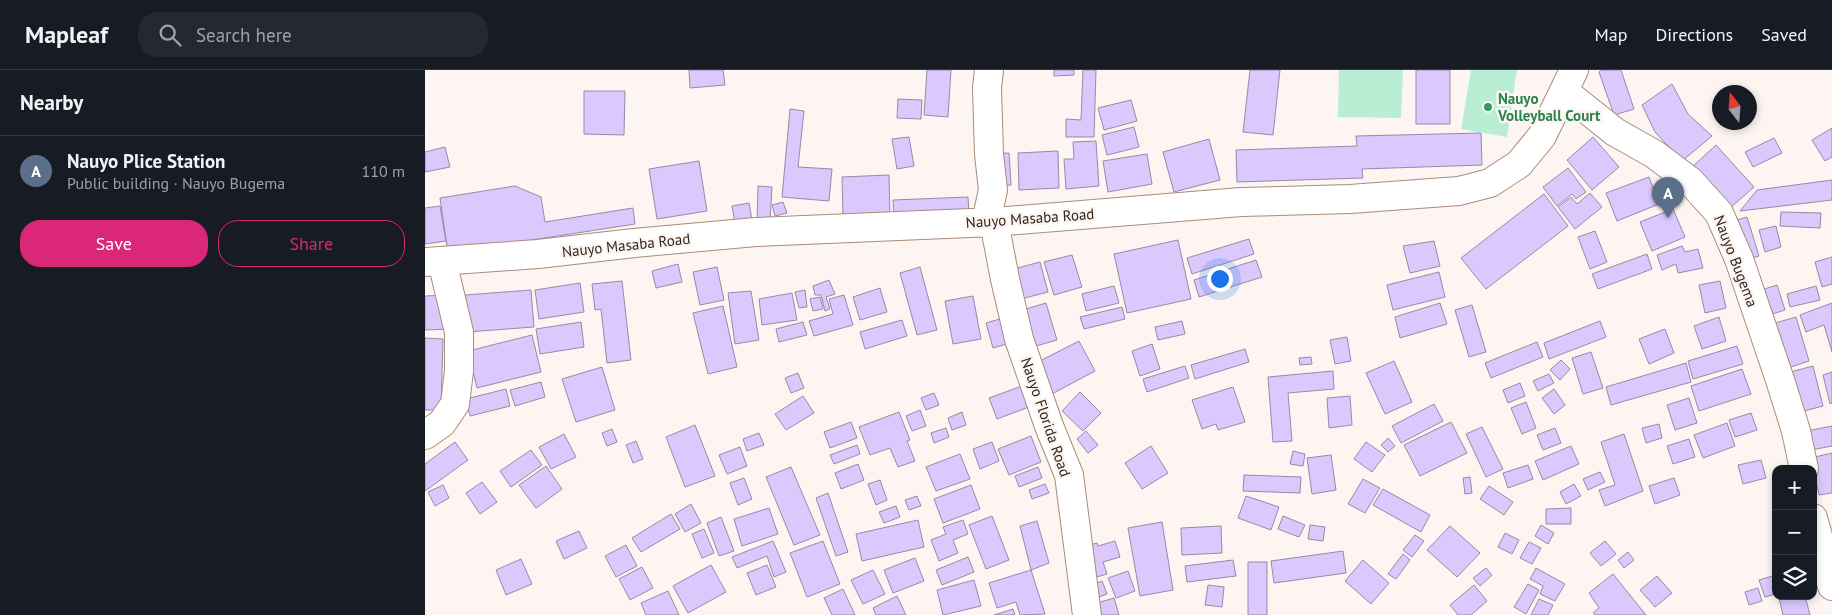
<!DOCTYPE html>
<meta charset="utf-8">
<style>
:root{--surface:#171b24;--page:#242831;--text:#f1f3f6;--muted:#9ea1a6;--line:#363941;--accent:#db2777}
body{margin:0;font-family:"PT Sans",sans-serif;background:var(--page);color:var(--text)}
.controls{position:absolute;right:15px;bottom:15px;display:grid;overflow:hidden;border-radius:10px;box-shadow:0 2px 8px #0003}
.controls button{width:45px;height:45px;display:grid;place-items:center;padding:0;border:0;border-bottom:1px solid var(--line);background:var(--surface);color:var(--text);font:25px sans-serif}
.compass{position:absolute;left:1287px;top:15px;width:45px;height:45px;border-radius:50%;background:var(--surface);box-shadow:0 2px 8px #0003;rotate:343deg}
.you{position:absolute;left:794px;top:208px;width:18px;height:18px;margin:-12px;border:4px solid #fff;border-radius:50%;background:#1a73e8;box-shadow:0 0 0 8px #1a73e833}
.badge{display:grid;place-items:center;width:32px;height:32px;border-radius:50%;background:var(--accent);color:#fff;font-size:16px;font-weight:700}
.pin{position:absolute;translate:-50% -41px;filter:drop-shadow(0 1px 2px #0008)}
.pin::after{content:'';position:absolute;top:26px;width:18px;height:15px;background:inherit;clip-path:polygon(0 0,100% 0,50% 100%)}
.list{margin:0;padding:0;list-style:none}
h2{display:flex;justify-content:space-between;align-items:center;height:65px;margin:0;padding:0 20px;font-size:21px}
h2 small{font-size:16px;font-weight:400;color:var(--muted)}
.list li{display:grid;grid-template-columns:32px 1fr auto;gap:15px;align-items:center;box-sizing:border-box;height:70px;padding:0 20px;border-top:1px solid var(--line)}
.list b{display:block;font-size:19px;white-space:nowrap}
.list p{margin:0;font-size:16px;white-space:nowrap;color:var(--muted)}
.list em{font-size:16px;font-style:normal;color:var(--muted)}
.actions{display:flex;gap:10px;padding:15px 20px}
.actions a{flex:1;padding:11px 0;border:1px solid var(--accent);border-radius:20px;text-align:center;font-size:18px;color:var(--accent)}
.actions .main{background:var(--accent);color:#fff}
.icon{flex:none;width:28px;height:28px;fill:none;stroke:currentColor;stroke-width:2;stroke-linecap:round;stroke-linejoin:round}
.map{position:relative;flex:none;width:1407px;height:545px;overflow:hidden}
header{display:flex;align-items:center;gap:30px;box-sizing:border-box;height:70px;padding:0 25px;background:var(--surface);border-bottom:1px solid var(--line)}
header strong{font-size:24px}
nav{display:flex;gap:28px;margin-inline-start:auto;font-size:18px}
.search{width:350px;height:45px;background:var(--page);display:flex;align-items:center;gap:12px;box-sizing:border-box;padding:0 18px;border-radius:20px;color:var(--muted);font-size:19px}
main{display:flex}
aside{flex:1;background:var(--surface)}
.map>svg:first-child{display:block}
</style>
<header>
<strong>Mapleaf</strong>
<div class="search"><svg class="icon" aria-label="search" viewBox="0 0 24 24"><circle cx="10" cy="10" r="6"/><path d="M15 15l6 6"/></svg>Search here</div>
<nav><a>Map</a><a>Directions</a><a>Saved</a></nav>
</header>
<main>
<aside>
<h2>Nearby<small></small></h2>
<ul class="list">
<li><span class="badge" style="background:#5c6f8a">A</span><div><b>Nauyo Plice Station</b><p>Public building · Nauyo Bugema</p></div><em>110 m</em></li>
</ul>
<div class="actions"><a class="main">Save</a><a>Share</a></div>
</aside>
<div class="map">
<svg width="1407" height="545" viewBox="0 0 1407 545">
<rect width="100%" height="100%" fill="#fcf5f2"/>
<!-- park -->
<path fill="#b9eed4" d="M914,0H978L976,48L913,47Z
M1046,0H1092L1082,67L1036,59Z"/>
<!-- building -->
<path fill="#dbc8fc" stroke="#958ba8" d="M264,0H298L300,15L265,18Z
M502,0H526L523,47L499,45Z
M629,0H649V5L629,6Z
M658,0H671L669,67H641V49L656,50Z
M825,0H855L848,65L818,62Z
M991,0H1025V54H991Z
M1176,0H1196L1209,39L1189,45L1174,2Z
M1247,14L1263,44L1287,66L1257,91L1230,62L1217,35Z
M159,21H200L199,65L159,64Z
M473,29L497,30L496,49L472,48Z
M706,30L712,51L679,60L673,38Z
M365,39L379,41L373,97L407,99L404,131L357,127Z
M709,57L714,77L682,85L677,65Z
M1407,58V87L1400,91L1387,70Z
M1056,63L1057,95L937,99L938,108L812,112L811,80L932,76L931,66Z
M484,67L489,96L472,99L467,69Z
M1168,67L1194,97L1167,120L1142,90Z
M1349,68L1357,83L1328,97L1320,82Z
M784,69L795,110L749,122L738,82Z
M671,71L674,116L641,119L639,89H649L648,72Z
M1291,75L1329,117L1304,139L1265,99Z
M20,77L25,97L0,102V82Z
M633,81L634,118L594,120L593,83Z
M584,83L586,115L568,116L567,84Z
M722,84L727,114L683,122L678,91Z
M274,91L282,141L232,149L224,99Z
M1143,98L1161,122L1151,129L1147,124L1132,136L1118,117Z
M464,105L465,145L418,147L417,107Z
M1224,107L1234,134L1192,151L1181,123Z
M1407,110V130L1315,141L1332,120Z
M90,116L116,127L120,152L208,138L210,154L23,183L15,128Z
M333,116L347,117L345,152H332Z
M1165,123L1177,137L1150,159L1133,137L1146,127L1152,134Z
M1119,124L1143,156L1061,219L1036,188Z
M543,127L544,144L469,148L468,130Z
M358,132L362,143L350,146L347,135Z
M324,133L327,150L310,153L307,136Z
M15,136L21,171L0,174V138Z
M1248,139L1260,167L1227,181L1215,152Z
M1356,142L1396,143L1395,158L1355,156Z
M1322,147L1334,186L1316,191L1305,152Z
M1351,156L1356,177L1340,182L1334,160Z
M1170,161L1182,192L1165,199L1153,167Z
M824,169L829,184L767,204L762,188Z
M753,170L766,229L702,243L689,184Z
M1009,171L1015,196L985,203L978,176Z
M1257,176L1260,182L1273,179L1278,198L1253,203L1251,194L1237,200L1232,185Z
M1222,184L1227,199L1173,219L1167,204Z
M647,185L657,217L629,225L619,192Z
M1407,187V214L1397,217L1390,192Z
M831,190L837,207L774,227L769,210Z
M615,192L623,222L592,230L585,200Z
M253,194L257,212L231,218L227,201Z
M292,197L299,230L275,235L268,202Z
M495,197L512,260L492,265L475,203Z
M1014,202L1020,227L968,240L962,215Z
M404,210L410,224L401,227L405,239L400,241L396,225H390L388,216Z
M197,211L206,290L182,293L176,239L170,240L167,214Z
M1295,211L1301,238L1280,243L1274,215Z
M155,213L159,242L114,249L110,220Z
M1352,215L1360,240L1335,248L1327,223Z
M689,216L694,233L661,241L657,224Z
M1391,216L1395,230L1365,237L1362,224Z
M455,218L462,242L435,250L428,227Z
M106,220L109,257L42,262L40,225Z
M380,220L382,237L374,238L370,222Z
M326,221L334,270L310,274L303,223Z
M367,223L372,250L337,255L334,229Z
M24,225L25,259L0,260V226Z
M419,225L428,255L389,266L384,251L408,244L404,229Z
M548,226L556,269L528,274L520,231Z
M395,227L398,239L388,241L385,229Z
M621,233L632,270L604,278L594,241Z
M1015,233L1022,254L975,268L970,247Z
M1407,233V282L1399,255L1381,262L1375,245Z
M1047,235L1061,282L1044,287L1030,240Z
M298,236L312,297L283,304L268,243Z
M697,237L700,249L659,259L655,247Z
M1294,247L1301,271L1277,279L1269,256Z
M1371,247L1384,291L1354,301L1340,256Z
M578,248L585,273L568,278L561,253Z
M477,250L482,266L440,279L435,262Z
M757,251L760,264L733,270L730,257Z
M1175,251L1181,267L1124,289L1119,273Z
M156,252L159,277L115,284L111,259Z
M378,252L382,265L354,272L351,259Z
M1240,259L1249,283L1224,294L1214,269Z
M107,265L116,302L52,318L43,281Z
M922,267L926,291L910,294L905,270Z
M0,268L18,269L16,340H0Z
M654,271L670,301L625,325L609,294Z
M1112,272L1118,287L1066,308L1060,293Z
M727,274L735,299L715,306L707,281Z
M1312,276L1318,294L1268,309L1263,291Z
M820,279L824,292L770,309L766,295Z
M1166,282L1178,318L1158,324L1147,288Z
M886,287L887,294L875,295L874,288Z
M1136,290L1145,299L1135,310L1125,300Z
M969,291L987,332L960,344L941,303Z
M1261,293L1266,312L1186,335L1181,317Z
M760,296L764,308L722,322L718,309Z
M1388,296L1398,336L1368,344L1358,304Z
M177,297L190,340L151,352L137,309Z
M1317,299L1326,324L1274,341L1266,316Z
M908,301L909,319L863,323L867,371L848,372L843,307Z
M1407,302V333L1405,334L1398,305Z
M373,303L379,318L366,323L360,308Z
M1124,304L1129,313L1113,321L1108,311Z
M116,312L120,327L90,336L85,320Z
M1095,313L1100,326L1083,333L1078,320Z
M597,316L604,337L572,349L564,328Z
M808,317L820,352L793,360L791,354L777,359L767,330Z
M81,319L85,336L45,346L41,329Z
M1129,319L1140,335L1129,344L1117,328Z
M655,322L676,343L658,361L637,341Z
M509,323L514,335L501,340L496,328Z
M378,326L389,343L361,360L350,344Z
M925,326L927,355L904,358L902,328Z
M1264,328L1272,353L1250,360L1242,335Z
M1101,332L1111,358L1097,364L1086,338Z
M1009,334L1018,351L976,373L967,356Z
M495,340L501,356L487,361L481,346Z
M474,342L485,370L482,371L490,391L473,397L465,378L445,385L434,357Z
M537,342L541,355L527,360L523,348Z
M1326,343L1332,360L1310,367L1304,350Z
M426,352L432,368L405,378L399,362Z
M1026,352L1042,383L995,406L979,375Z
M1302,353L1310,376L1278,388L1269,365Z
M1234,354L1237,368L1221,373L1217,358Z
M270,355L290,406L260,417L241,367Z
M1407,356V376L1386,380L1382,361Z
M1057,357L1078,399L1061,407L1041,364Z
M521,358L524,367L509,373L506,363Z
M1130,358L1136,373L1118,380L1112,365Z
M187,359L192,372L182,376L177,363Z
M661,361L673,375L663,383L652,369Z
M334,363L339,375L322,381L318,369Z
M139,364L151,387L126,399L114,377Z
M1199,364L1218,421L1180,436L1174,420L1190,415L1176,372Z
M606,366L616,392L584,405L573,379Z
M963,368L970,376L963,382L956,375Z
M1264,369L1270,387L1248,394L1242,376Z
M211,371L218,389L208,393L201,375Z
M30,372L43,390L0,421V394Z
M567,372L574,391L555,399L548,379Z
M941,372L960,385L947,402L929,389Z
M432,375L435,384L409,394L405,385Z
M726,376L743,403L717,419L700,393Z
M1146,376L1154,394L1118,410L1110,391Z
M315,377L322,396L302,404L294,385Z
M106,380L117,395L86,417L75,401Z
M868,381L880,384L878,396L865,394Z
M1407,383V423L1394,425L1386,388Z
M535,384L545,409L511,421L501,397Z
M906,385L911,420L887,424L882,388Z
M1336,390L1341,408L1318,414L1313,395Z
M433,394L439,410L416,419L410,403Z
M1103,395L1108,409L1083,418L1078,403Z
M121,396L137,419L111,438L94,415Z
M366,397L395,465L369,475L341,407Z
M613,397L617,408L594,417L590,406Z
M1175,402L1180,412L1163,420L1158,409Z
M819,405L876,407L875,423L818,421Z
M1045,407L1047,423L1040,424L1038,408Z
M319,408L327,429L313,435L305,413Z
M1249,408L1255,425L1230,434L1224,416Z
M938,409L955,418L940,443L923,434Z
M455,410L462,430L451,435L443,414Z
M57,412L72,432L55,444L41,423Z
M620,414L624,423L607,429L604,420Z
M1149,414L1156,426L1141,434L1135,422Z
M18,415L24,428L10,436L3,422Z
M546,415L555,439L518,453L509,429Z
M1064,416L1088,432L1079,445L1055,429Z
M958,419L1005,445L996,462L948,435Z
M403,423L423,482L411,486L391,428Z
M492,426L496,436L484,440L480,430Z
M821,426L854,437L846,460L813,448Z
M266,434L276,453L260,462L250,444Z
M471,436L475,447L459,453L454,442Z
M344,438L353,464L317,476L309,449Z
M1146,438V454H1121V439Z
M246,444L255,459L216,482L207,468Z
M567,446L584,490L561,499L544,455Z
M858,446L880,455L874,467L853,459Z
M296,447L309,481L294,486L282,453Z
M493,450L499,477L437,491L431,464Z
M538,450L543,464L528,470L533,483L514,491L506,470L521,464L518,457Z
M612,451L624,493L606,500L595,456Z
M737,452L748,520L715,526L703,458Z
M885,455L900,457L898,471L883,469Z
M1116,455L1129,463L1123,474L1110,466Z
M796,456L797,483L757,485L756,458Z
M1025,456L1055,483L1032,507L1002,480Z
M279,459L289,483L277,488L267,464Z
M154,461L162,478L139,489L131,471Z
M1080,463L1094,470L1087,484L1073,477Z
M990,465L999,471L987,487L978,480Z
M348,471L361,502L349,507L342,486L312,498L307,487Z
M398,471L415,514L382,527L365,483Z
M690,471L695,487L678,492L682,504L665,509L655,478L672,473L673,476Z
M1180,471L1191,484L1176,496L1165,483Z
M1104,472L1116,478L1107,494L1095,488Z
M201,475L212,496L191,507L180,486Z
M918,481L921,503L849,513L846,491Z
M1203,482L1209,490L1199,498L1193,490Z
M978,484L985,490L971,509L963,504Z
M543,487L549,502L517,515L511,500Z
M490,488L499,511L468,523L459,500Z
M96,489L107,514L81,525L71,500Z
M808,490L811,506L762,512L760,496Z
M938,490L964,513L946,534L920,511Z
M823,492H842V545H823Z
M286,495L301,522L263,543L248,516Z
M342,495L351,517L331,525L322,503Z
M217,497L228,518L205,530L194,509Z
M1061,498L1067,505L1055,516L1048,508Z
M1111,498L1140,514L1130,531L1115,524L1118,516L1105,509Z
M448,500L460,524L438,534L426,510Z
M606,500L620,544L595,545L591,532L572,538L564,513Z
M703,501L710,521L691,528L683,508Z
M1188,504L1221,545H1170L1168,543L1174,538L1164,523Z
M1351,505V524L1340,527L1334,510Z
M1232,506L1247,523L1230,537L1215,520Z
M549,510L556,536L518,545L512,520Z
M677,511L682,524L674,527L670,514Z
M1103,514L1114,520L1101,544L1089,537Z
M783,515L799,517L797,537L780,535Z
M1049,515L1062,531L1046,545H1033L1025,535Z
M1333,518L1337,531L1324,535L1320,522Z
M418,519L430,545H407L399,528Z
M243,521L254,545H221L216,533Z
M472,526L481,545H451L448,538Z
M1358,526H1380L1385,545H1358L1354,528Z
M689,528L694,545H676L672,533Z
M1114,529L1128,535L1123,545H1106Z
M588,539L590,545H569Z"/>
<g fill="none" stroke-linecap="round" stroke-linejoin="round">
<defs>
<path id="minor" d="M1140,22L1190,62L1229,84L1265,111L1294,143L1314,189L1355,310L1371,361L1379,399
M561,152L568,120L564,84L562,18L564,0
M569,152L580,209L594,269L624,356L644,405L662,545
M0,192L113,184L209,173L331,162L569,152L816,132L925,129L1034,121L1065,113L1094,94L1117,66L1149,0
M0,365L17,353L30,334L34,301V262L17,191
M1388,448L1407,516"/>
</defs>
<!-- minor casing -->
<use href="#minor" stroke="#a98c7a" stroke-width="30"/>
<!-- minor -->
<use href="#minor" stroke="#fff" stroke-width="28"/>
</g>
<!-- markers -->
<circle fill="#2e9e5b" stroke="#fcf5f2" stroke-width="2" cx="1063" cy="37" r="5"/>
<g text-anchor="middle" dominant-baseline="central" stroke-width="5" stroke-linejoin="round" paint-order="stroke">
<!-- leisure labels -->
<g font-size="15" font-weight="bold" fill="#27864d" stroke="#fcf5f2" text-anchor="start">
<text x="1073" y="28">Nauyo<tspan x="1073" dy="17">Volleyball Court</tspan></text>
</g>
<!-- street labels -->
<g font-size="15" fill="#31251e" stroke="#fcf5f2">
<text transform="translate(605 148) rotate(-4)">Nauyo Masaba Road</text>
<text transform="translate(201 175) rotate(-6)">Nauyo Masaba Road</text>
<text transform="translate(1311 191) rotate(69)">Nauyo Bugema</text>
<text transform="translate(621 347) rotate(71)">Nauyo Florida Road</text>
</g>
</g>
</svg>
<div class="controls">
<button>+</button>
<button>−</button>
<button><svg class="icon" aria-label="layers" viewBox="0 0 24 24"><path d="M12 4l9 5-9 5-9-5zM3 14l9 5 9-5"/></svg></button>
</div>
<svg class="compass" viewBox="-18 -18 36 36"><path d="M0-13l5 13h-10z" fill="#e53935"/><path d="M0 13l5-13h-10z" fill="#9ea1a6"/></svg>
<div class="you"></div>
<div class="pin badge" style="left:1243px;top:148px;background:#5c6f8a">A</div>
</div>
</main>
